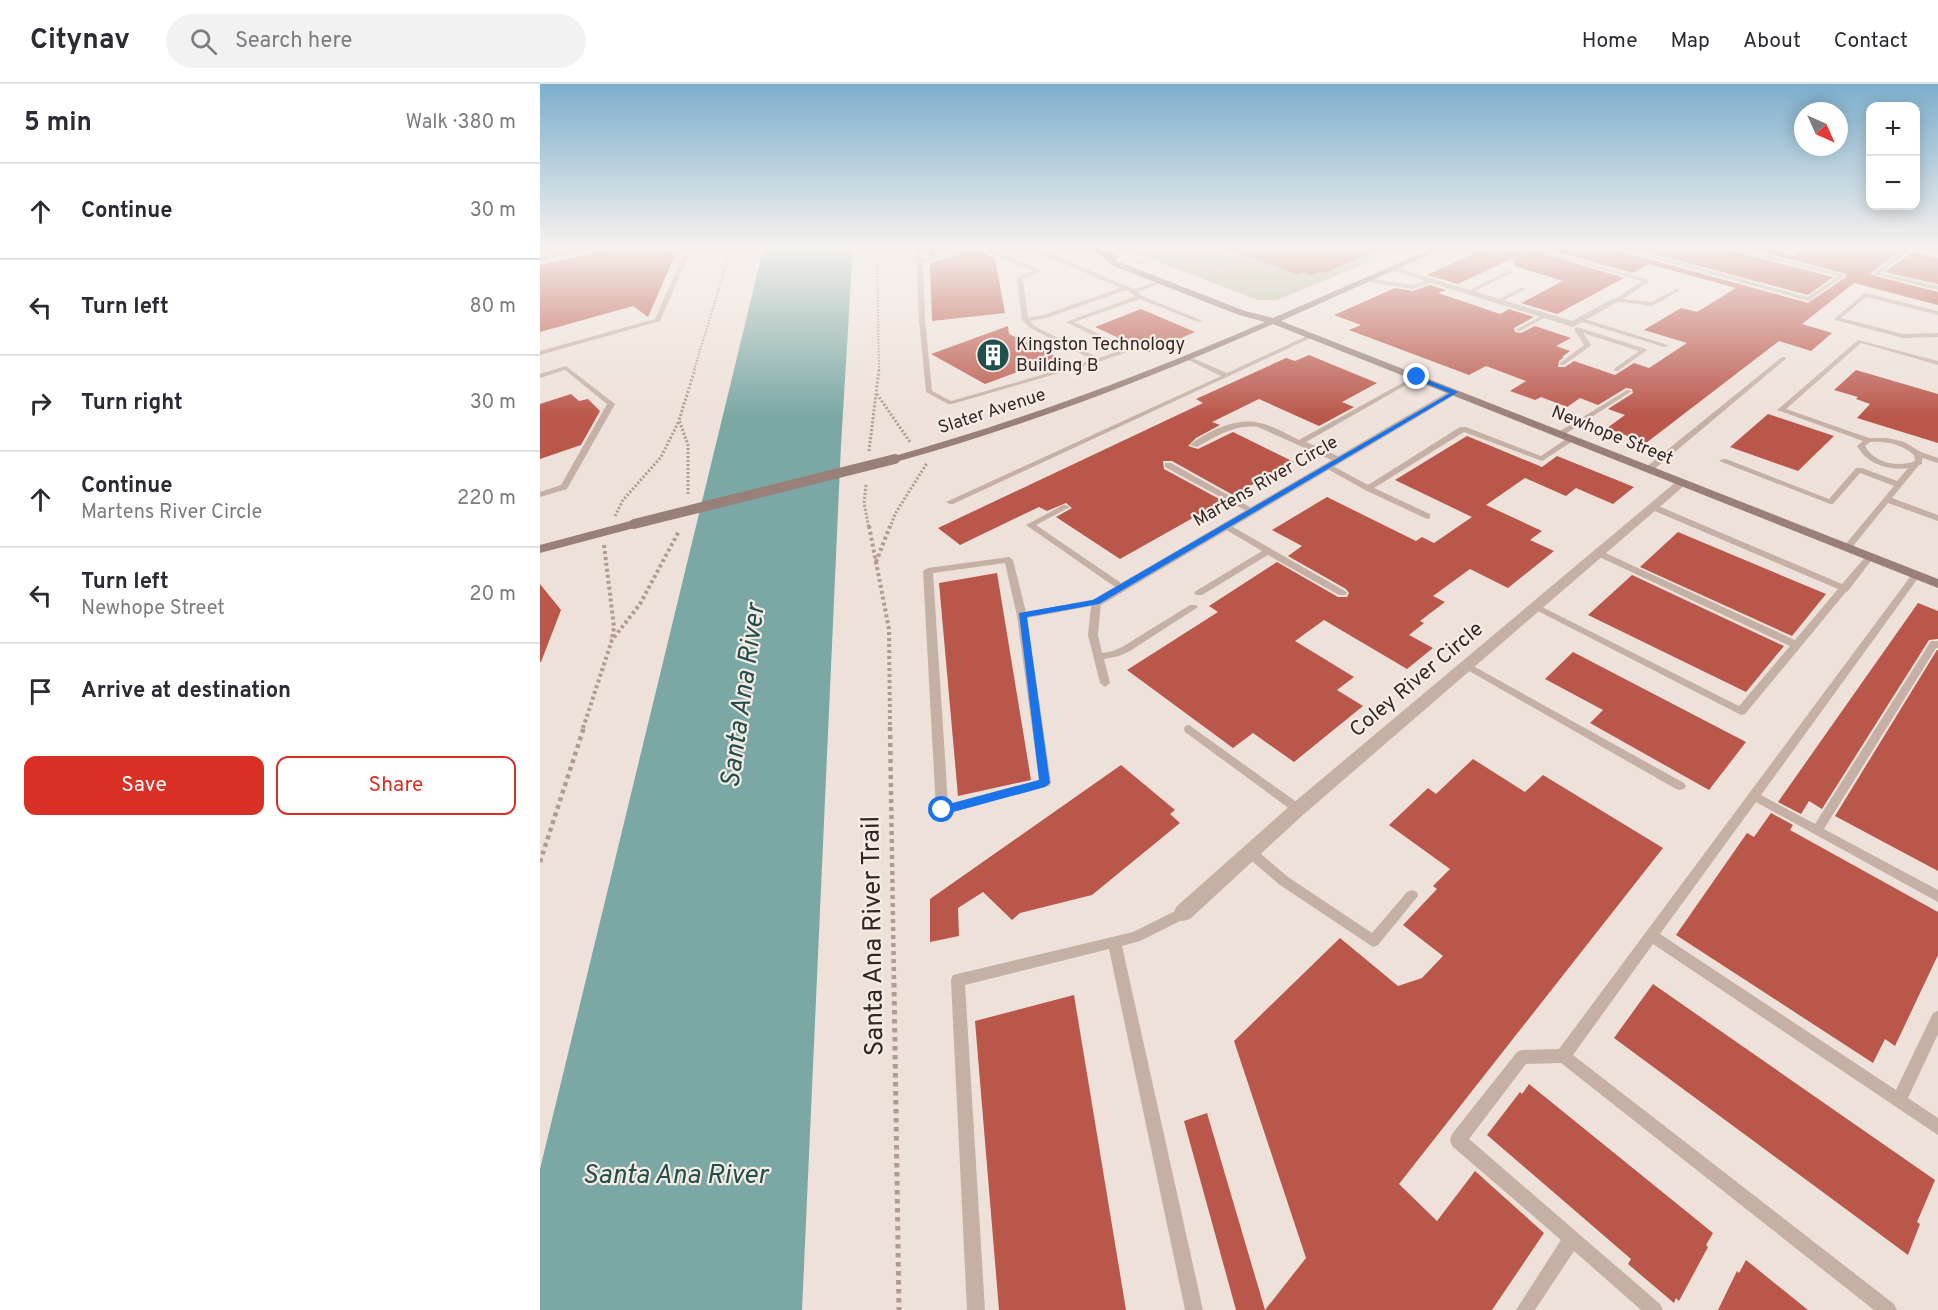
<!DOCTYPE html>
<meta charset="utf-8">
<style>
:root{--surface:#fff;--page:#f2f2f3;--text:#2b2b33;--muted:#7c7c81;--line:#e1e1e2;--accent:#d93025}
body{margin:0;font-family:Overpass,sans-serif;background:var(--page);color:var(--text)}
.controls{position:absolute;right:18px;top:18px;display:grid;overflow:hidden;border-radius:12px;box-shadow:0 3px 15px #0003}
.controls button{width:54px;height:54px;display:grid;place-items:center;padding:0;border:0;border-bottom:2px solid var(--line);background:var(--surface);color:var(--text);font:30px sans-serif}
.compass{position:absolute;left:1254px;top:18px;width:54px;height:54px;border-radius:50%;background:var(--surface);box-shadow:0 3px 15px #0003;rotate:135deg}
.stop{position:absolute;width:18px;height:18px;margin:-14px;border:4px solid #1a73e8;border-radius:50%;background:#fff}
.stop.end{background:#1a73e8;border-color:#fff;box-shadow:0 2px 6px #0008}
.list{margin:0;padding:0;list-style:none}
h2{display:flex;justify-content:space-between;align-items:center;height:78px;margin:0;padding:0 24px;font-size:26px}
h2 small{font-size:20px;font-weight:400;color:var(--muted)}
.list li{display:grid;grid-template-columns:39px 1fr auto;gap:18px;align-items:center;box-sizing:border-box;height:96px;padding:0 24px;border-top:2px solid var(--line)}
.list b{display:block;font-size:22px;white-space:nowrap}
.list p{margin:0;font-size:20px;white-space:nowrap;color:var(--muted)}
.list em{font-size:20px;font-style:normal;color:var(--muted)}
.actions{display:flex;gap:12px;padding:18px 24px}
.actions a{flex:1;padding:14px 0;border:2px solid var(--accent);border-radius:12px;text-align:center;font-size:21px;color:var(--accent)}
.actions .main{background:var(--accent);color:#fff}
.icon{flex:none;width:33px;height:33px;fill:none;stroke:currentColor;stroke-width:2;stroke-linecap:round;stroke-linejoin:round}
.map{position:relative;flex:none;width:1398px;height:1226px;overflow:hidden}
header{display:flex;align-items:center;gap:36px;box-sizing:border-box;height:84px;padding:0 30px;background:var(--surface);border-bottom:2px solid var(--line)}
header strong{font-size:28px}
nav{display:flex;gap:33px;margin-inline-start:auto;font-size:21px}
.search{width:420px;height:54px;background:var(--page);display:flex;align-items:center;gap:15px;box-sizing:border-box;padding:0 21px;border-radius:33px;color:var(--muted);font-size:22px}
main{display:flex}
aside{flex:1;background:var(--surface)}
.map>svg:first-child{display:block}
</style>
<header>
<strong>Citynav</strong>
<div class="search"><svg class="icon" aria-label="search" viewBox="0 0 24 24"><circle cx="10" cy="10" r="6"/><path d="M15 15l6 6"/></svg>Search here</div>
<nav><a>Home</a><a>Map</a><a>About</a><a>Contact</a></nav>
</header>
<main>
<aside>
<h2>5 min<small>Walk · 380 m</small></h2>
<ul class="list">
<li><svg class="icon" aria-label="ahead" viewBox="0 0 24 24"><path d="M12 20V5M6 11l6-6 6 6"/></svg><div><b>Continue</b></div><em>30 m</em></li>
<li><svg class="icon" aria-label="left" viewBox="0 0 24 24"><path d="M17 20v-9H6M10 6l-5 5 5 5"/></svg><div><b>Turn left</b></div><em>80 m</em></li>
<li><svg class="icon" aria-label="right" viewBox="0 0 24 24"><path d="M7 20v-9h11M14 6l5 5-5 5"/></svg><div><b>Turn right</b></div><em>30 m</em></li>
<li><svg class="icon" aria-label="ahead" viewBox="0 0 24 24"><path d="M12 20V5M6 11l6-6 6 6"/></svg><div><b>Continue</b><p>Martens River Circle</p></div><em>220 m</em></li>
<li><svg class="icon" aria-label="left" viewBox="0 0 24 24"><path d="M17 20v-9H6M10 6l-5 5 5 5"/></svg><div><b>Turn left</b><p>Newhope Street</p></div><em>20 m</em></li>
<li><svg class="icon" aria-label="arrive" viewBox="0 0 24 24"><path d="M6 21V4h12l-3 4 3 4H6"/></svg><div><b>Arrive at destination</b></div></li>
</ul>
<div class="actions"><a class="main">Save</a><a>Share</a></div>
</aside>
<div class="map">
<svg width="1398" height="1226" viewBox="0 0 1398 1226">
<rect width="100%" height="100%" fill="#eee1d9"/>
<!-- green -->
<path fill="#b5bb9b" d="M621,162H868L737,216H718L597,170Z"/>
<!-- water -->
<path fill="#7ba8a4" d="M224,162H313L301,361L262,1226H0V1085Z"/>
<!-- building -->
<path fill="#ba574b" d="M80,162H120L135,171L108,233L93,222L0,248V181Z
M389,162H422L389,172Z
M685,162H849L783,189L780,188L771,191L761,188L757,190L685,164Z
M951,162L975,168L978,162L1084,194L1017,230L981,219L1023,197L974,182L975,173L918,200L887,191Z
M996,162H1067L1068,164L1268,219L1306,193L1307,190L1199,162H1213L1253,172L1267,162H1344L1361,166L1332,188L1331,191L1398,208V221L1314,199L1262,240L1292,249L1271,267L1239,257L1106,359L1067,344L1085,331L1068,325L1093,309L1092,305L1086,304L1058,321L1040,314L1027,323L1001,313L995,316L970,307L986,297L946,282L929,291L809,246L821,241L794,231L855,204L873,207L890,201L906,206L898,209L960,230L969,225L994,233L974,244L975,248L981,249L1005,237L995,242L1031,254L1016,262L1030,267L1022,273H1024L1019,277L1018,283H1025L1034,277L1075,291L1094,279L1109,284L1147,259L1104,246L1141,224L1157,228L1196,204L1109,180L1093,189Z
M1085,162H1179L1180,164L1293,193L1268,211Z
M436,165L455,174L465,229L392,237L390,179Z
M1372,168L1398,174V200L1345,188Z
M601,225L655,248L609,268L555,243Z
M468,242L469,250L517,273L445,300L391,270Z
M769,271L837,299L802,318L814,323L779,342L719,315L672,338L680,341L656,354L648,362L658,365L693,348L754,378L693,411L632,377H623L624,385L683,417L580,475L516,433L532,424L526,419L507,427L499,423L420,461L398,444L663,319L656,315L746,274L755,277Z
M1316,286L1398,310V359L1317,334L1330,320L1316,315L1318,313L1294,306Z
M31,310L39,317L48,315L60,327L41,361L0,375V320Z
M1228,330L1294,352L1258,387L1190,363Z
M927,352L1002,383L1017,372L1094,403L1073,420L1036,404L1026,412L985,394L946,421L1002,447L990,456L1014,467L968,504L930,485L893,512L905,518L880,537L884,539L869,551L893,564L867,585L784,536L755,557L814,593L797,606L823,622L754,678L713,649L693,664L587,586L678,528L669,522L737,478L798,513H807L809,509L806,505L748,472L762,462L732,446L787,413L876,457L882,453L894,459L932,433L855,396Z
M1138,448L1286,510L1252,552L1100,483Z
M457,489L491,696L418,712L399,499Z
M1092,491L1244,562L1206,608L1048,531Z
M0,500L21,526L1,578H0Z
M1378,519L1398,527V555L1389,556L1282,725L1269,717L1261,730L1238,718Z
M1397,566H1398V787L1295,732Z
M1033,568L1206,658L1169,706L1050,639L1063,626L1005,595Z
M933,675L985,708L1003,691L1123,764L859,1100L897,1137L935,1087L1004,1149L952,1226H696L644,1037L667,1029L725,1226L766,1174L694,957L800,854L858,902L882,894L903,872L863,841L897,805L893,802L910,785L849,741L888,704L896,710Z
M581,681L635,726L630,730L640,739L552,811L480,829L472,836L443,808L418,824L419,852L390,858V815Z
M1231,729L1253,741L1250,746L1398,828V871L1355,962L1345,955L1333,979L1136,851L1207,749L1214,753Z
M1113,900L1395,1096L1377,1138L1380,1140L1368,1171L1074,954Z
M534,911L586,1226H459L435,937Z
M989,1000L1173,1149L1166,1161L1168,1163L1139,1217L1136,1214L1134,1219L1088,1180L1091,1175L947,1051L980,1008L982,1010Z
M1206,1176L1268,1226H1178L1197,1187L1199,1189Z"/>
<g fill="none" stroke-linecap="round" stroke-linejoin="round">
<!-- path-far4 -->
<path stroke="#b09a91" stroke-width="2" stroke-dasharray="1.5 1.5" stroke-linecap="butt" d="M337,162L339,286
M154,286L192,162"/>
<!-- path-far3 -->
<path stroke="#b09a91" stroke-width="3" stroke-dasharray="2 2" stroke-linecap="butt" d="M337,310L370,358
M329,367L339,285
M326,401L324,419L329,444
M148,410V361L139,336L155,285
M75,432L83,416L121,373L139,337
M350,444L355,430L387,379"/>
<!-- path-far2 -->
<path stroke="#b09a91" stroke-width="4" stroke-dasharray="3 3" stroke-linecap="butt" d="M329,442L349,545L350,644
M64,461L74,543L72,555
M336,478L350,442
M43,644L72,556L100,520L139,447"/>
<!-- path-far1 -->
<path stroke="#b09a91" stroke-width="4.5" stroke-dasharray="4 4" stroke-linecap="butt" d="M350,643L354,900
M0,778L44,643"/>
<!-- path -->
<path stroke="#b09a91" stroke-width="5" stroke-dasharray="4.5 4.5" stroke-linecap="butt" d="M354,899L359,1226"/>
<!-- lane -->
<path fill="#c5b0a6" fill-rule="evenodd" d="M0,162H13L0,166Z
M52,162H61L0,177V173Z
M147,162H153L120,237L0,271V267L115,235Z
M376,162H382L383,176L429,162H442L500,186V188L483,195L488,234L503,231L581,204L482,162L497,164L514,162L502,166L594,205L623,196V198L598,208L602,212L663,237L658,238L600,215L534,238L590,265V267L561,277L412,320H408L386,308L379,235ZM436,163L493,187L477,194L482,236L490,244L553,276L411,317L392,307L385,235L383,179ZM586,206L596,212L526,238L582,266L559,274L494,242L490,237L506,234Z
M588,162H595L569,173L564,172Z
M640,162H648L633,168L717,199L725,200L742,194L739,191L660,162H667L743,189L748,195L726,204L716,203L627,170L599,180L594,179Z
M980,162H988L1109,196V198L1083,215L1111,218L1136,205L1141,206L1112,222L1075,217V215L1102,197Z
M1069,162H1077L1268,213L1298,192L1181,162H1190L1305,191L1269,217Z
M1255,162H1261L1255,166L1252,164Z
M1398,162V166H1371L1340,189L1398,202V206L1333,190L1368,163Z
M968,187L973,188L931,209L926,208Z
M826,194L872,201L893,194L896,196L872,205L824,197V195Z
M981,204L986,205L960,218L955,217Z
M1325,209L1398,227V231L1326,213L1301,234L1363,250L1398,249V253L1363,254L1295,236V234Z
M1003,231L1008,232L980,247L975,246Z
M1041,234L1128,261L1129,262L1124,263L1039,237V235Z
M1037,243L1106,265L1107,266L1078,287H1074V285L1099,267L1043,249L1051,261L1050,262L1024,281H1020V279L1044,261L1034,245Z
M771,250L773,251V253L413,420H410L406,418L681,292L644,274V272H648L687,289Z
M1318,256L1398,277V281L1321,259L1246,325L1329,354H1348L1364,358L1381,368L1398,374V379L1382,374V380L1379,381L1352,414L1398,431V437L1348,419L1310,466L1307,467L1303,464L1304,462L1354,402L1320,389L1293,420H1290L1179,377L1183,375H1186L1289,415L1316,384H1322L1357,397L1368,384C1348,387 1327,380 1317,362L1323,357L1237,326ZM1330,358C1347,357 1361,360 1374,371L1375,377C1358,384 1334,379 1325,362Z
M1242,273L1247,274L1111,388H1105V384Z
M26,282L75,320L27,405L0,413V408L21,401L67,320L25,286L0,294V290Z
M875,292L880,293L766,358L802,374V378H796L718,343C695,340 677,352 657,363L650,361C668,347 697,333 720,339C734,342 747,350 759,356Z
M1087,306L1092,307L1022,352L1015,350Z
M920,343H926L1001,372L1029,353L1036,355L1002,377L924,348L834,404L890,430V434L887,435L825,406L784,383L785,381H791L828,401Z
M625,379H631L717,427L713,429H710L625,383Z
M523,421H526L530,423L496,441L584,501L586,503L584,505H578L486,441Z
M1110,421H1116L1302,500L1327,471H1333L1334,473L1308,507L1306,508L1205,630L1201,631L990,523L992,521H998L1199,622L1250,562L1055,471V467H1061L1255,556L1298,505L1110,425Z
M686,439L805,507L807,509L805,511H799L728,471L662,511H656L654,509L656,507L722,467L683,444V440Z
M469,473L473,476L486,528L556,515L559,516L561,518L558,551L562,569L573,567L582,563L650,521H656L658,523L590,567L579,572L564,575L570,599L565,603L560,599L548,551L551,522L487,534L511,699L509,702L505,703L402,731L398,729L396,726L383,487L388,484ZM465,479L477,532L499,696L408,720L393,489Z
M1376,488L1379,489L1381,491L1379,493L1221,711L1275,740L1391,557H1398V564H1396L1284,745L1398,806V818L1216,718L1120,850L1356,1006L1393,929L1398,927V950L1368,1014L1398,1034V1051L1113,860L1033,971L1354,1220L1357,1226H1334L1021,979L986,980L929,1055L1120,1220L1123,1226H1101L1034,1167L995,1226H976L1021,1156L912,1062L910,1056L912,1050L977,968L982,966L1019,965L1373,489Z
M926,578L1144,699L1146,702L1144,705L1140,706L1136,705L922,583L921,581L922,579Z
M649,641L762,722L764,725L762,728L758,730L754,728L645,648L644,645L645,642Z
M710,763L714,764L748,793L832,849L867,808L872,806L877,808L878,812L838,861L833,863L740,801L706,772L704,768L706,764Z
M643,823L648,825L650,829L648,833L600,857L582,862L663,1226H645L569,865L425,901L445,1226H427L411,896L413,891L593,848Z"/>
<!-- street -->
<path fill="#c5b0a6" fill-rule="evenodd" d="M850,182L1032,237L1074,214L1081,216L1033,243L850,186Z
M911,306L920,308L561,521H551L549,518Z
M1141,396L1147,399L1145,401L764,730L650,835L643,837L636,835L634,829L636,823L752,720L1137,397Z"/>
<!-- secondary -->
<path fill="#987f78" fill-rule="evenodd" d="M538,162H549L578,171V175H575L577,177L705,227L733,234L898,162H908L741,237L1398,495V504L733,240C611,294 488,341 359,377H351V373C480,337 603,291 725,238L699,231L571,181L563,172Z
M94,436L100,440L98,443L0,469V461Z"/>
<!-- secondary-bridge -->
<path stroke="#987f78" stroke-width="10" d="M94,440L355,375"/>
</g>
<!-- sky -->
<linearGradient id="sky" x2="0" y2="1"><stop stop-color="#7cafcd"/><stop offset="0.49" stop-color="#f7f2ee"/><stop offset="1" stop-color="#f7f2ee" stop-opacity="0"/></linearGradient>
<rect width="1398" height="333" fill="url(#sky)"/>
<!-- route -->
<path fill="#1a73e8" d="M877,292L918,308L559,520L487,533L510,699L505,703L402,731L398,730V723L499,696L479,529L553,516L910,309L875,295Z"/>
<!-- icons -->
<defs>
<symbol id="building-disc" viewBox="-11 -11 22 22"><circle r="9.5" fill="#204f4c" stroke="#f7ece5"/><path d="M-4-6H4V6H1V3H-1V6H-4ZM-2.5-4.3h1.7v1.8h-1.7ZM.8-4.3h1.7v1.8H.8ZM-2.5-1h1.7V.8h-1.7ZM.8-1h1.7V.8H.8Z" fill="#fff"/></symbol>
</defs>
<g fill-rule="evenodd">
<use href="#building-disc" x="434" y="252" width="38" height="38"/>
</g>
<g text-anchor="middle" dominant-baseline="central" stroke-width="4.5" stroke-linejoin="round" paint-order="stroke">
<!-- far-poi labels -->
<g font-size="18" fill="#322826" stroke="#f7ece5" text-anchor="start">
<text x="476" y="261">Kingston Technology<tspan x="476" dy="21">Building B</tspan></text>
</g>
<!-- far-street labels -->
<g font-size="18" fill="#322826" stroke="#f7ece5">
<text transform="translate(452 328) rotate(-18)">Slater Avenue</text>
<text transform="translate(1072 352) rotate(22)">Newhope Street</text>
<text transform="translate(726 398) rotate(-30)">Martens River Circle</text>
</g>
<!-- street labels -->
<g font-size="21" fill="#322826" stroke="#f7ece5">
<text transform="translate(877 596) rotate(-40)">Coley River Circle</text>
</g>
<!-- near-street labels -->
<g font-size="26" fill="#322826" stroke="#f7ece5">
<text transform="translate(334 852) rotate(-91)">Santa Ana River Trail</text>
</g>
<!-- near-water labels -->
<g font-size="27" font-style="italic" fill="#204f4c" stroke="#f7ece5">
<text transform="translate(204 612) rotate(-82)">Santa Ana River</text>
<text x="135" y="1092">Santa Ana River</text>
</g>
</g>
</svg>
<div class="controls">
<button>+</button>
<button>−</button>
</div>
<svg class="compass" viewBox="-18 -18 36 36"><path d="M0-13l5 13h-10z" fill="#e53935"/><path d="M0 13l5-13h-10z" fill="#7c7c81"/></svg>
<div class="stop" style="left:402px;top:726px"></div>
<div class="stop end" style="left:877px;top:293px"></div>
</div>
</main>
